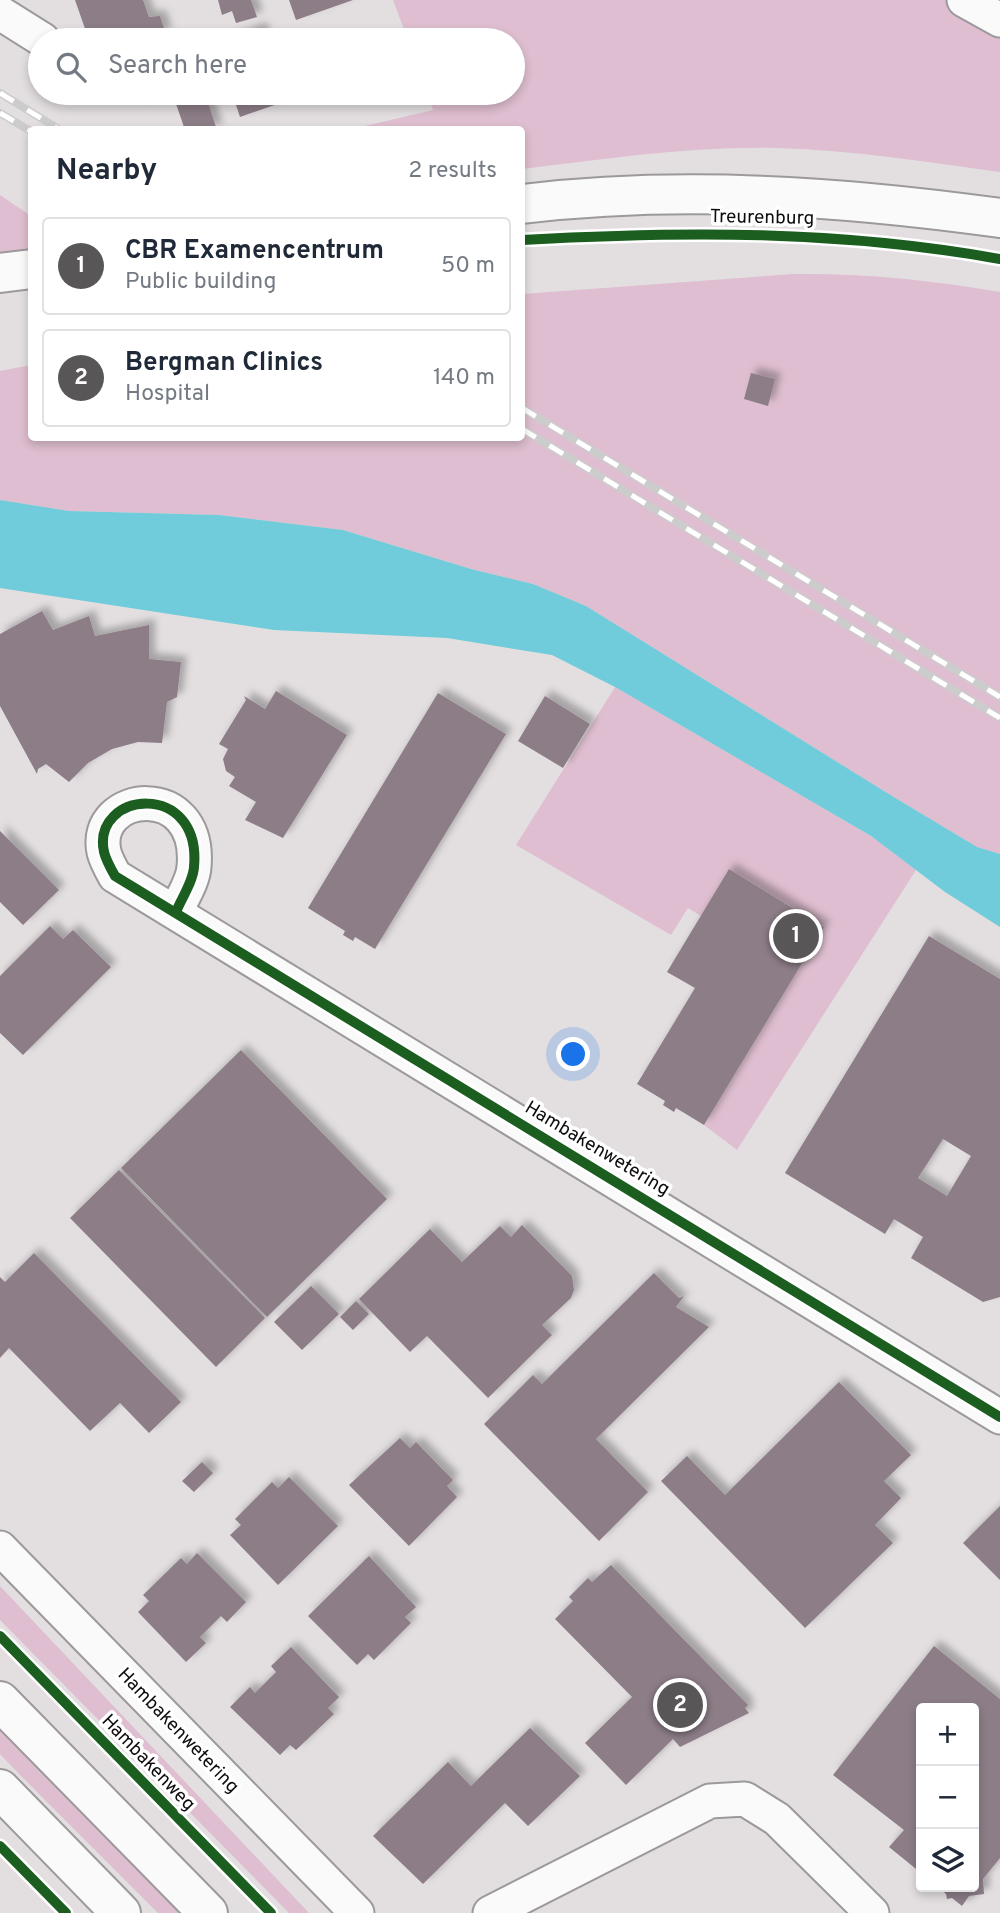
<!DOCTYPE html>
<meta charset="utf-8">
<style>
:root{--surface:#fff;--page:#f2f2f3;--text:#1f2937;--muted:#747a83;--line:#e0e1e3;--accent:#595657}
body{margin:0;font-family:Overpass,sans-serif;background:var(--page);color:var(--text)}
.controls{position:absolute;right:21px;bottom:21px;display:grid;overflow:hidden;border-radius:7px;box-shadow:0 4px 10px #0003}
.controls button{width:63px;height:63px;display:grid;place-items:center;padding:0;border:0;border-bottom:2px solid var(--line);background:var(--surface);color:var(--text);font:35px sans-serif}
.you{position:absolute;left:574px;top:1055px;width:24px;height:24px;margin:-18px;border:5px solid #fff;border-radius:50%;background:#1a73e8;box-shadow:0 0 0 10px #1a73e833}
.badge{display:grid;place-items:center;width:46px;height:46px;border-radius:50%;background:var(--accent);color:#fff;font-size:23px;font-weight:700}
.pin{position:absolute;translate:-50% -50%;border:4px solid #fff;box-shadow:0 2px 7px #0006}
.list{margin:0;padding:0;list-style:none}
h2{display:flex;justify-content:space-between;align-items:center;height:91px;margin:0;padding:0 28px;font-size:30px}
h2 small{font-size:23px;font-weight:400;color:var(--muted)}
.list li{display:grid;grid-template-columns:46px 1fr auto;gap:21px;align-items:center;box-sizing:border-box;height:98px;margin:0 14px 14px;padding:0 14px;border:2px solid var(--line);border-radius:7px}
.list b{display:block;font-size:26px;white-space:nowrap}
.list p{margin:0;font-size:23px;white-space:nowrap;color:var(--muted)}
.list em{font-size:23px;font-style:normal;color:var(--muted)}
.icon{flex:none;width:38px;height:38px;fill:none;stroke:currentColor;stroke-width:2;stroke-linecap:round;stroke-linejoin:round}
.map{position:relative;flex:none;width:1000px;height:1913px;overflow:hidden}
.search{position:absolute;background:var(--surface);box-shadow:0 4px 10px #0003;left:28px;top:28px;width:497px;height:77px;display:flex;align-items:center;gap:18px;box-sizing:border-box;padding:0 24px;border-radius:38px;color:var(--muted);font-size:26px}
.panel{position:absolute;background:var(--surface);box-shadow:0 4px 10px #0003;left:28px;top:126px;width:497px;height:315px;border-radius:7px}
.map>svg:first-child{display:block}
</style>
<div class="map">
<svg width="1000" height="1913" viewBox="0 0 1000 1913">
<defs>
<filter id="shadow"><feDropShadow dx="6" dy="-6" stdDeviation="3.5" flood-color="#0004"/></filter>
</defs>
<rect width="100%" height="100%" fill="#e3dfe1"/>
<!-- green -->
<path fill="#debed0" d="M393,0H952L1000,28V172C926,162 852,150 777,148C691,146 606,159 522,169V130H348L433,110L427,93H513V40H408Z
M0,195L31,216V249L0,253Z
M793,274C864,273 930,280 1000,292V854L977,847L892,796L586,606L533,584L471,569L343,530L219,515L69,511L0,500V371L31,365L32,438H522V294Z
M615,687L871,836L916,870L737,1150L704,1125L824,927L729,869L701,916L688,908L671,935L516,845Z
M0,1586L309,1913H289L0,1620Z
M0,1722L189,1913H158L20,1775L0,1754Z"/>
<!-- water -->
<path fill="#70cbda" d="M0,500L69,511L219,515L343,530L471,569L533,584L586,606L892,796L977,847L1000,854V927L945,892L871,836L615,687L552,655L447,638L274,630L0,588Z"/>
<!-- building -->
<path fill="#8c7d87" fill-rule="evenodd" filter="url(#shadow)" d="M75,0H143L149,17L160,16L166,34L147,40H89Z
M218,0H251L257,17L236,23L232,11L222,15Z
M289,0H353L296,20Z
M261,28L265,40H227Z
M139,93H205L217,130H185L173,95L143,105Z
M232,93H283L286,101L240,117Z
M751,373L775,379L768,406L744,399Z
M42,611L53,630L89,616L95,636L149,625V659L181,662L177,697L167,702L162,743L138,742L112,749L88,763L69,782L46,764L38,769L37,774L0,706V634Z
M276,691L347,735L283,838L245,820L256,802L229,786L235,777L226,771L223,759L228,749L219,744L246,700L244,696L265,709Z
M438,693L506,734L375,949L355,937L353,941L343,935L345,931L308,908Z
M545,696L590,724L563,768L518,741Z
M0,831L59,890L23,925L0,902Z
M729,869L824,927L704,1125L676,1108L674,1112L663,1105L665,1101L637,1084L695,988L667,972Z
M50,926L63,939L73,930L111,967L23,1055L0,1033V976Z
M929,936L1000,979V1297L983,1302L911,1258L923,1237L894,1219L885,1234L785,1173ZM943,1139L971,1156L947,1196L918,1178Z
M241,1050L387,1199L267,1317L121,1168Z
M119,1170L265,1318L216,1367L70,1218Z
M522,1225L572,1276L574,1290L571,1298L542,1325L552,1335L488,1398L427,1336L410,1352L359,1299L430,1229L462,1262L500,1226L511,1237Z
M34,1253L181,1402L149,1433L120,1403L90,1431L9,1348L0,1358V1277L5,1282Z
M654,1273L679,1298L684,1296L676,1307L709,1327L596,1439L648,1492L599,1541L484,1424L533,1375L542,1384Z
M311,1286L339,1314L302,1350L274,1322Z
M356,1301L369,1314L353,1330L340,1317Z
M839,1382L911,1455L884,1481L901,1498L875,1525L893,1543L805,1628L661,1481L687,1456L725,1495Z
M400,1438L410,1448L416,1442L453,1480L447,1486L457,1497L409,1546L349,1485Z
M202,1462L213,1473L194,1492L182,1481Z
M289,1477L338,1526L278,1585L230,1535L241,1525L235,1519L272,1482L278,1488Z
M1000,1506V1580L963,1543Z
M197,1553L246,1602L227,1622L221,1616L200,1637L206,1643L186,1662L138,1612L149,1601L143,1595L181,1558L187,1564Z
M369,1556L416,1607L405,1617L411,1623L374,1660L368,1654L357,1665L308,1616Z
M611,1565L748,1705L745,1708L749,1713L680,1747L673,1739L626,1785L585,1743L632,1697L555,1619L573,1601L569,1597L588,1578L592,1582Z
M934,1646L1000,1699V1858L983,1879L984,1894L969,1896L962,1906L952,1898L947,1899L946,1894L938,1887H974V1708H921V1873L889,1847L904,1830L833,1775Z
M291,1647L339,1697L328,1708L334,1714L296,1750L290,1745L280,1755L230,1707L250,1687L255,1693L276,1672L271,1666Z
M530,1728L580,1776L528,1826L505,1803L423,1884L373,1836L448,1762L471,1786Z"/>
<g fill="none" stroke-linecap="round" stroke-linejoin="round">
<defs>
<path id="minor" d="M964,0L1000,20
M0,13L43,40
M176,912C181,899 193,882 194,867C202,779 91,791 104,852C106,860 111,869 115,876L1000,1417
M0,1548L357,1913
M490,1913L710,1801L745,1799L777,1819L872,1913"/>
<path id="major" d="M522,204C680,185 842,196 1000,218
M0,273L32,269
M0,1701L208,1913
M0,1789L121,1913"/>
</defs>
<!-- minor casing -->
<use href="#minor" stroke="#9c999b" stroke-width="37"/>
<!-- major casing -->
<use href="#major" stroke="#9c999b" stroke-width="42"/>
<!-- minor -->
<use href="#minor" stroke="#fbfafa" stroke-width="33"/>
<!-- major -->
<use href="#major" stroke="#fbfafa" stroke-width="38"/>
<defs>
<path id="rail" d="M0,93L60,130
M0,113L32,132
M522,408L1000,697
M522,429L1000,718"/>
</defs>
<!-- rail casing -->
<use href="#rail" stroke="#cdcccd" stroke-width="8"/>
<!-- rail -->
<use href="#rail" stroke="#fff" stroke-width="5" stroke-dasharray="16" stroke-linecap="butt"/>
<defs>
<path id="cycleway" d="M522,240C684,231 839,230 1000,259
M176,912C181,899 193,882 194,867C202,779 91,791 104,852C106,860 111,869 115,876L1000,1417
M0,1636L271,1913
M0,1846L66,1913"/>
</defs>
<!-- cycleway casing -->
<use href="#cycleway" stroke="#fff" stroke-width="15"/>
<!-- cycleway -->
<use href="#cycleway" stroke="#1b5e20" stroke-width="10"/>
</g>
<g text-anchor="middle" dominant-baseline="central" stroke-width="7" stroke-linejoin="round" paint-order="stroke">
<!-- street labels -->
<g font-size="19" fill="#0f0c0d" stroke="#fff">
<text transform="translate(762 218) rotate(1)">Treurenburg</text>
<text transform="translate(597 1149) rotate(31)">Hambakenwetering</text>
<text transform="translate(178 1731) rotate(46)">Hambakenwetering</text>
<text transform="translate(148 1763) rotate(46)">Hambakenweg</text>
</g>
</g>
</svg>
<div class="controls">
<button>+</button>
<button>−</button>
<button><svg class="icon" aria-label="layers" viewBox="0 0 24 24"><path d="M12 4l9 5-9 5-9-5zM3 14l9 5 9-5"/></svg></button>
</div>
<div class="you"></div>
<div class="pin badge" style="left:796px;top:936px">1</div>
<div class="pin badge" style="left:680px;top:1705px">2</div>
<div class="search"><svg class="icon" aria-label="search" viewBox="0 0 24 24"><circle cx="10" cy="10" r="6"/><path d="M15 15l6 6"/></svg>Search here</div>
<section class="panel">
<h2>Nearby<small>2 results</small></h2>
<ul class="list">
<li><span class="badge">1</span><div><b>CBR Examencentrum</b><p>Public building</p></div><em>50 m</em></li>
<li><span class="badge">2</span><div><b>Bergman Clinics</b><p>Hospital</p></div><em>140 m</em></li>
</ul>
</section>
</div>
